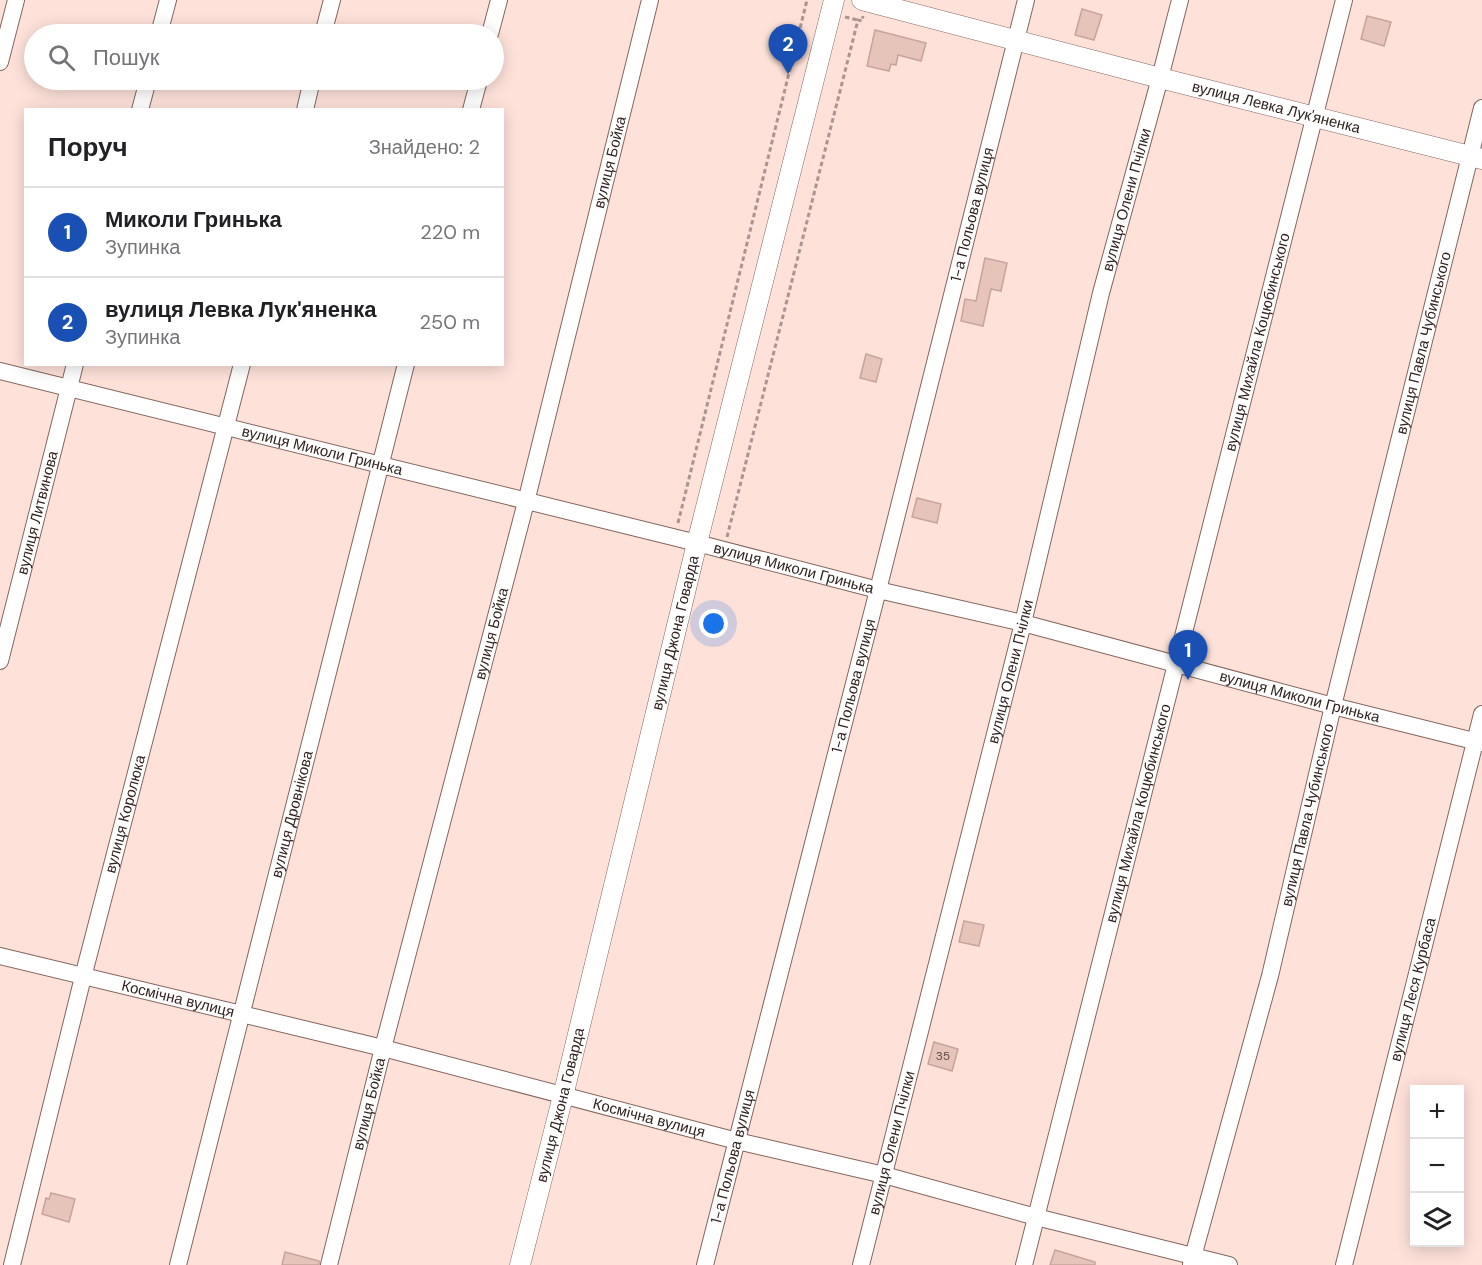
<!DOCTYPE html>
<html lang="uk">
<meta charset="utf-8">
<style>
:root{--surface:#fff;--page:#f6f6f6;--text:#202124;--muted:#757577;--line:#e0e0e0;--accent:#0b8043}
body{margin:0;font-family:"DM Sans",sans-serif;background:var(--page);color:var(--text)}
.controls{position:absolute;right:18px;bottom:18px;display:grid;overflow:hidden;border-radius:0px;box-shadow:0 3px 15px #0003}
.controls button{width:54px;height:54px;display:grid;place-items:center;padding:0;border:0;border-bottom:2px solid var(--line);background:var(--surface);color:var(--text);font:30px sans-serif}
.you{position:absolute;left:714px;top:624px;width:21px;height:21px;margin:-15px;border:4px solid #fff;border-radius:50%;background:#1a73e8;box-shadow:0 0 0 9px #1a73e833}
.badge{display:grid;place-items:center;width:39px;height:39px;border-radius:50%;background:var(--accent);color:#fff;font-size:20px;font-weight:700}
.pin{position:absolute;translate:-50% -50px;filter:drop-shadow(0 2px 3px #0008)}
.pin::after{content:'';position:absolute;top:32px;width:21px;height:18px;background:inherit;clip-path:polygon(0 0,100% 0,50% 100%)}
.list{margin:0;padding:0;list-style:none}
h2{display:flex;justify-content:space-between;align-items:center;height:78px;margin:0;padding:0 24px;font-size:26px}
h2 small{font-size:20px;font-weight:400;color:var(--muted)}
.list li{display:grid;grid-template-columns:39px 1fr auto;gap:18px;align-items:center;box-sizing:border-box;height:90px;padding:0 24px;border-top:2px solid var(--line)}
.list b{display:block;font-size:22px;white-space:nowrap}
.list p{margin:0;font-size:20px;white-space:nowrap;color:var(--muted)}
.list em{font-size:20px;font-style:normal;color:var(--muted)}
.icon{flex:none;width:33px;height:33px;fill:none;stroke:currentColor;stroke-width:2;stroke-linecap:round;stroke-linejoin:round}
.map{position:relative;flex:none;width:1482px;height:1265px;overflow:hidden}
.search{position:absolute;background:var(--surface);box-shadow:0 3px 15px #0003;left:24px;top:24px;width:480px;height:66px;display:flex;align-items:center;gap:15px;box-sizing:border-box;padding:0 21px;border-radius:33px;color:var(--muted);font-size:22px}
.panel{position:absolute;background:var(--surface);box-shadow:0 3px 15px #0003;left:24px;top:108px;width:480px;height:258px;border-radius:0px}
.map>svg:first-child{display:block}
</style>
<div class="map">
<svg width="1482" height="1265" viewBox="0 0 1482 1265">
<rect width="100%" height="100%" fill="#fee2da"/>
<!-- building -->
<path fill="#e7c4ba" stroke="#c6a49b" stroke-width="1.5" d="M1082,9L1102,15L1094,40L1075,35Z
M1367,16L1391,22L1384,46L1361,39Z
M875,30L926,43L921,61L898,55L896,65L891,64L889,71L867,66Z
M985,258L1007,263L1001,291L991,289L983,326L961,321L965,299L976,301Z
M866,354L882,359L876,382L860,378Z
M917,498L941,504L937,523L912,517Z
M964,921L984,925L979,946L959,942Z
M934,1042L958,1049L952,1071L928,1064Z
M51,1193L75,1199L69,1222L42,1214L46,1198L49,1199Z
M1055,1250L1095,1262V1265H1050Z
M285,1252L319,1261V1265H282Z"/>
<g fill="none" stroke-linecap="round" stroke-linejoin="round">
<defs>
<g id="minor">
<path d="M159,34L168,0"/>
<path d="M323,34L332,0"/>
<path d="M490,34L499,0"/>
<path d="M0,62L16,0"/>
<path d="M140,110L148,80"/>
<path d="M305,110L312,80"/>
<path d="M471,110L479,80"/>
<path id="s1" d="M0,371L697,543L878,590L1023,623L1333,706L1482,743"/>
<path id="s2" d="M0,661L75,364"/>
<path id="s3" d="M0,956L383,1048L737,1141L884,1175L1036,1217L1229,1265"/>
<path id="s4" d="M1191,1264L1270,976L1333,706L1482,108"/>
<path id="s5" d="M12,1265L83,977L242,364"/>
<path id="s6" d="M178,1265L406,364"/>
<path id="s7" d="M329,1265L383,1048L526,502L650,0"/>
<path id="s8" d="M705,1265L878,590L1026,0"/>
<path id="s9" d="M861,1265L1023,623L1101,293L1160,78L1180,0"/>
<path id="s10" d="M1024,1265L1344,0"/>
<path id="s11" d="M1344,1265L1482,714"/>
</g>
<g id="tertiary">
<path id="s12" d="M862,0L1160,78L1482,159"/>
<path id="s13" d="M520,1265L563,1096L697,543L834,0"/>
</g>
</defs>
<!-- minor casing -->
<use href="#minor" stroke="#84665e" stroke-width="18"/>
<!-- tertiary casing -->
<use href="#tertiary" stroke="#84665e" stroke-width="21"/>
<!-- path -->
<path stroke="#ab958f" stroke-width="3" stroke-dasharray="4.5 3" stroke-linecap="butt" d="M845,17L858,20
M678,523L807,0
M727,537L858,20L862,21L863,16"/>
<!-- minor -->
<use href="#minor" stroke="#fff" stroke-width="16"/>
<!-- tertiary -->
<use href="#tertiary" stroke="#fff" stroke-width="20"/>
</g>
<g text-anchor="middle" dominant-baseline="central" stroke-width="4.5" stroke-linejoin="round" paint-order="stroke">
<!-- number labels -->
<g font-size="12" fill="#5e4c46">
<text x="943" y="1056">35</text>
</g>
<!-- street labels -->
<g font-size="15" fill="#312420" stroke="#fee2da">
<text stroke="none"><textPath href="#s12" startOffset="428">вулиця Левка Лук'яненка</textPath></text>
<text stroke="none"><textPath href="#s7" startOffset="1138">вулиця Бойка</textPath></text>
<text stroke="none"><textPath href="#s9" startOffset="1098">вулиця Олени Пчілки</textPath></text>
<text stroke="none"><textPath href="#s8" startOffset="1084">1-а Польова вулиця</textPath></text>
<text stroke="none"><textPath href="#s10" startOffset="952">вулиця Михайла Коцюбинського</textPath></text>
<text stroke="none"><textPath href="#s4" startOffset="950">вулиця Павла Чубинського</textPath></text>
<text stroke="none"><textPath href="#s1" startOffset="332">вулиця Миколи Гринька</textPath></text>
<text stroke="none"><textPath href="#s2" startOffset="153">вулиця Литвинова</textPath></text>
<text stroke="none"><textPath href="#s1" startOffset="818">вулиця Миколи Гринька</textPath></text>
<text stroke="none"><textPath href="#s13" startOffset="651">вулиця Джона Говарда</textPath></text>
<text stroke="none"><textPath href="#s7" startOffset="652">вулиця Бойка</textPath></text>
<text stroke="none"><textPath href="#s9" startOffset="612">вулиця Олени Пчілки</textPath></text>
<text stroke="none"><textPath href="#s8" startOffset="598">1-а Польова вулиця</textPath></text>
<text stroke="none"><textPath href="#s1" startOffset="1340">вулиця Миколи Гринька</textPath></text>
<text stroke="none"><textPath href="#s10" startOffset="466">вулиця Михайла Коцюбинського</textPath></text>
<text stroke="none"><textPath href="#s5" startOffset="465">вулиця Королюка</textPath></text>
<text stroke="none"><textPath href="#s6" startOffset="465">вулиця Дровнікова</textPath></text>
<text stroke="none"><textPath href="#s4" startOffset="464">вулиця Павла Чубинського</textPath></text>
<text stroke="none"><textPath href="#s11" startOffset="284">вулиця Леся Курбаса</textPath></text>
<text stroke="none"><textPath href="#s3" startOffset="183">Космічна вулиця</textPath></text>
<text stroke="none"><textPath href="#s7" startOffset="166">вулиця Бойка</textPath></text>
<text stroke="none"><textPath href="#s13" startOffset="165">вулиця Джона Говарда</textPath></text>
<text stroke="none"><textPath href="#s3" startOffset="669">Космічна вулиця</textPath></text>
<text stroke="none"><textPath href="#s9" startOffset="126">вулиця Олени Пчілки</textPath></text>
<text stroke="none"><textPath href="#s8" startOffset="112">1-а Польова вулиця</textPath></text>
</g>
</g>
</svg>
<div class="controls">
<button>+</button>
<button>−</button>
<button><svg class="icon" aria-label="layers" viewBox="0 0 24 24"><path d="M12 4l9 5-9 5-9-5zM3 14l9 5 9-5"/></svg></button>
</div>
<div class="you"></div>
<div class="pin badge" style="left:1188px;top:680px;background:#1a4fb4">1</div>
<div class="pin badge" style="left:788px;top:74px;background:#1a4fb4">2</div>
<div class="search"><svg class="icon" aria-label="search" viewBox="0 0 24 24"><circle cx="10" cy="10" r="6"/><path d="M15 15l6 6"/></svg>Пошук</div>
<section class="panel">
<h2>Поруч<small>Знайдено: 2</small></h2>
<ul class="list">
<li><span class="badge" style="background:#1a4fb4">1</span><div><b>Миколи Гринька</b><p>Зупинка</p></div><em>220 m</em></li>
<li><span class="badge" style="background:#1a4fb4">2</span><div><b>вулиця Левка Лук'яненка</b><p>Зупинка</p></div><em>250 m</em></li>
</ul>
</section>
</div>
